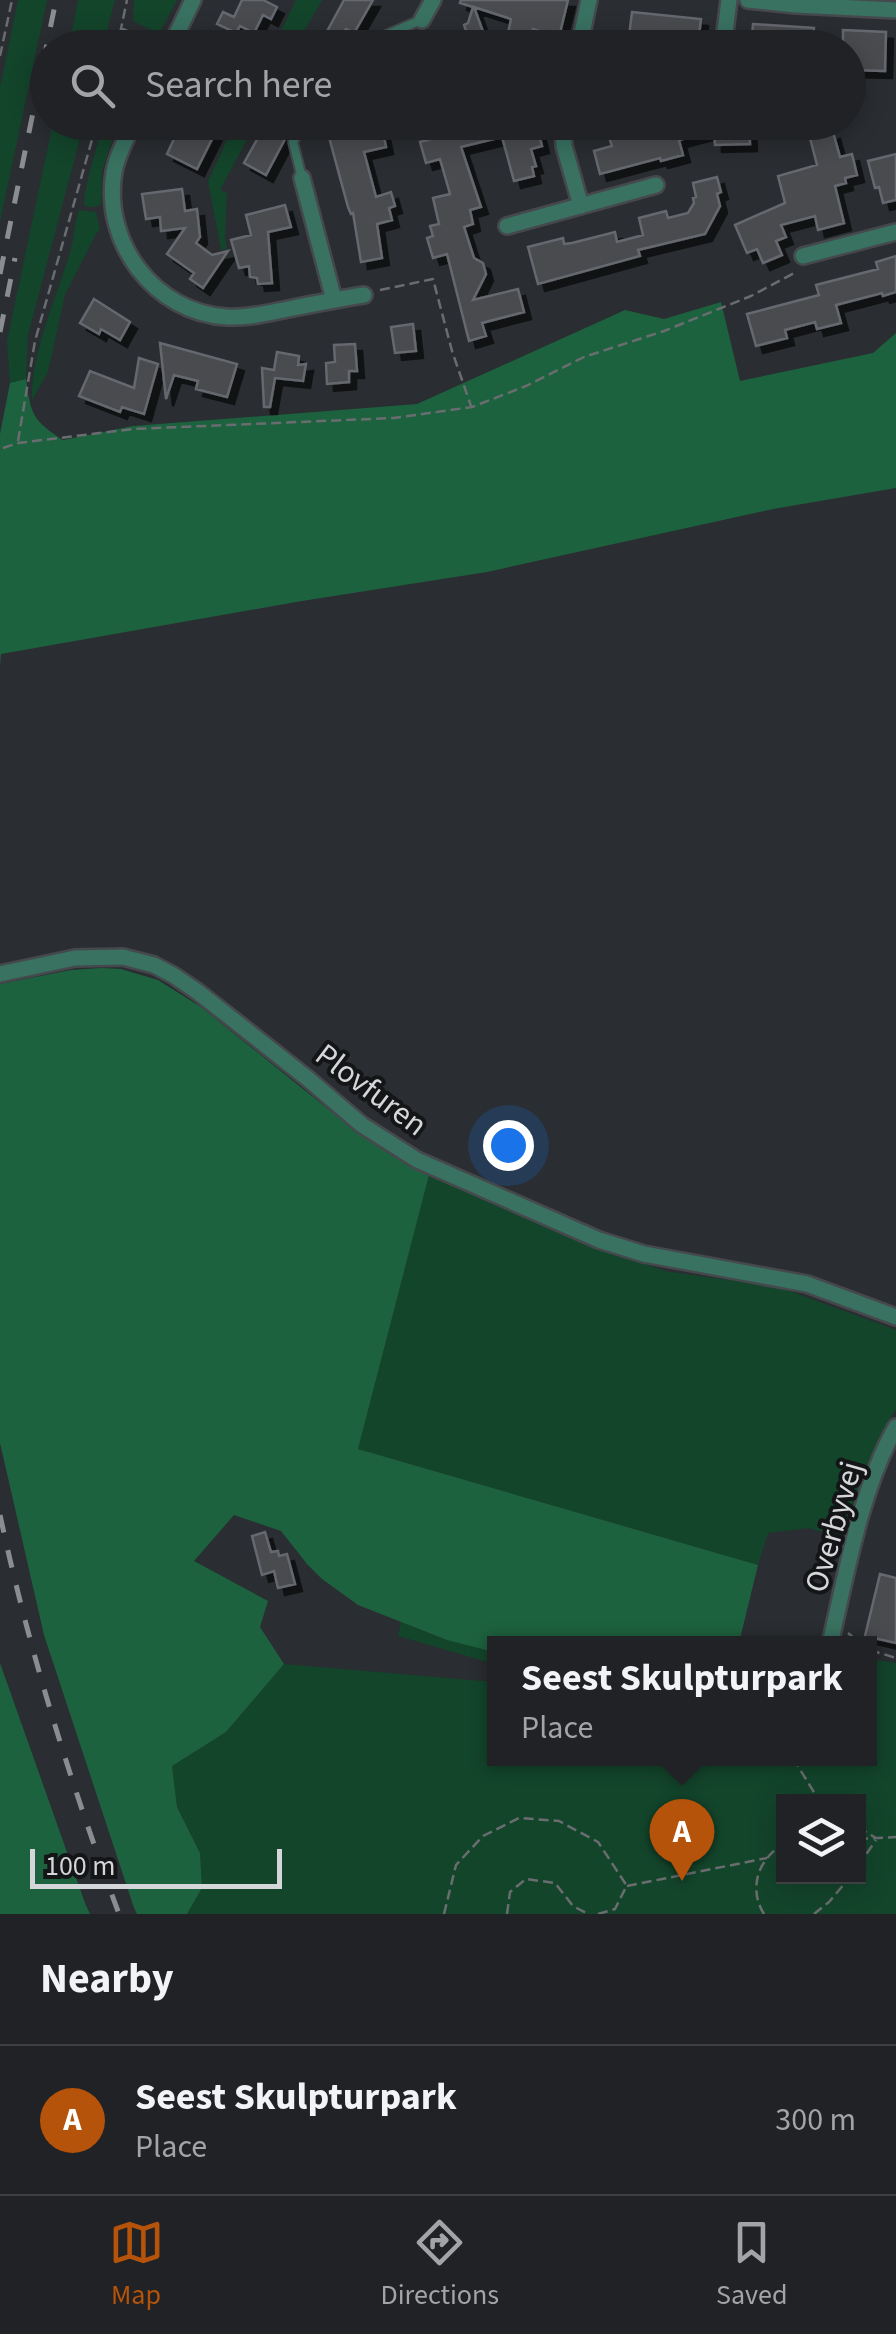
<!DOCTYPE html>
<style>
:root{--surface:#202225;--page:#282a2d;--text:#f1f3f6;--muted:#a2a4a7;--line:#3d3f42;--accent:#b45309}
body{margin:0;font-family:"Source Sans 3",sans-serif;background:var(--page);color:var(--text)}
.controls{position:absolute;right:30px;bottom:30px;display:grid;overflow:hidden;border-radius:0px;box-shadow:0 5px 25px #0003}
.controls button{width:90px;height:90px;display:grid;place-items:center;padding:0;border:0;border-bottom:2px solid var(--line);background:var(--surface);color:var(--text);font:50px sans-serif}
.scale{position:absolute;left:30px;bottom:25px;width:252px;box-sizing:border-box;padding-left:10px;border:5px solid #d5d6d9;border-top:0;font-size:28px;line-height:35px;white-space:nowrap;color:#d5d6d9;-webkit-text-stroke:8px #141517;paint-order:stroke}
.you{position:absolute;left:508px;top:1145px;width:35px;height:35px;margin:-25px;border:8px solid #fff;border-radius:50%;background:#1a73e8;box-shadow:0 0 0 15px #1a73e833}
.badge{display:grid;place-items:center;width:65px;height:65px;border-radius:50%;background:var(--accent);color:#fff;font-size:32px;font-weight:700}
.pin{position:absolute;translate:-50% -82px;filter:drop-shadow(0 2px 5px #0008)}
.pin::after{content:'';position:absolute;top:52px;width:35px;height:30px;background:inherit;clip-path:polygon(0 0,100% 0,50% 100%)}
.popup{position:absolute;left:487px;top:1636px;width:390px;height:130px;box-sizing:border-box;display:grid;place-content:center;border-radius:0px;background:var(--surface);filter:drop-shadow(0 2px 8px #0005);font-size:32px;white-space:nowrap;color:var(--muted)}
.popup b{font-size:38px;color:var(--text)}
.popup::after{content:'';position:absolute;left:50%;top:100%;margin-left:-20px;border:20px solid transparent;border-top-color:var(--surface)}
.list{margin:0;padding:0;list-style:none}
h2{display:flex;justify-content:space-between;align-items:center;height:130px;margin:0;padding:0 40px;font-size:42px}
h2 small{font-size:32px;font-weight:400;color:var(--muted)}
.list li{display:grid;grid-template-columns:65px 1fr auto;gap:30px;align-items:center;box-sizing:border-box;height:150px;padding:0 40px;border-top:2px solid var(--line)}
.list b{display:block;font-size:38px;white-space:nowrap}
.list p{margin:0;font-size:32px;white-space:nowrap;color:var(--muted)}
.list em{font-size:32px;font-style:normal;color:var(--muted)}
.icon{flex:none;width:55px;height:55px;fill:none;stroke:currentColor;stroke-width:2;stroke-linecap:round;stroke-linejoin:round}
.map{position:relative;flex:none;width:896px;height:1914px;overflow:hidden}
.search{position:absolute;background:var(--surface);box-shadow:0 5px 25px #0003;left:30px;right:30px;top:30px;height:110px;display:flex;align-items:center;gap:25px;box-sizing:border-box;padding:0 35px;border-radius:55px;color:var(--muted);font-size:38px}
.sheet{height:280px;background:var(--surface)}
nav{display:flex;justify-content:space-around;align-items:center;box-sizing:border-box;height:140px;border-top:2px solid var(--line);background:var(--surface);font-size:28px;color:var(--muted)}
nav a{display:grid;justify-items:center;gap:5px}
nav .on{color:var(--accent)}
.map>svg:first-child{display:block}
</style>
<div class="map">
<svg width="896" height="1914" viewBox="0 0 896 1914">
<defs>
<filter id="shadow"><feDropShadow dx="7" dy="7" stdDeviation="0" flood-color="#0009"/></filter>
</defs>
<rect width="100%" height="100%" fill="#2a2d31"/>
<!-- green -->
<path fill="#13452b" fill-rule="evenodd" d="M18,0H47L0,222V87Z
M78,0H115L103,47H69Z
M134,0H177L159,34L133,21Z
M296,0H322L295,47H273Z
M53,123H84L28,335L26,379L10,383L7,341Z
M105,123H118L102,171L101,204C96,208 90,208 84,205C83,193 99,136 105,123Z
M235,123H256L220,190L227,193L225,236L227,249L221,250L208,181Z
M79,210L96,212L100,230L97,232L65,295L48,372L32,400C30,356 56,298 69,256C74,241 74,225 79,210Z
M429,1175L565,1235L665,1271L779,1287L896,1330V1409L879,1440L839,1537L809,1528L768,1533L758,1565L358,1449Z
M401,1622L444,1639L494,1652V1664L398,1636Z
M870,1659L896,1663V1914H187L202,1888L200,1853L177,1807L172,1766L226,1732L284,1664L494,1682V1758H870ZM784,1802H858V1876H784Z"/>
<!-- forest -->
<path fill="#1d623e" d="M721,302L740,381L873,353L896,333V488L773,509L487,572L302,601L1,654L0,666V434L10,383L26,379C31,414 32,420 63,440L133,426L417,404L625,310L664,319Z
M101,968L121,969L158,980L201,1007L338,1117L429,1175L358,1449L758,1565L739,1643L494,1644V1652L447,1640L358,1605L322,1579L307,1564L281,1531L234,1515L194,1561L268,1601L260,1627L284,1664L226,1732L172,1766L177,1807L200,1853L202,1888L187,1914H137L134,1908L44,1635L0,1443V984L71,970Z
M0,1663L85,1903L90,1914H0Z"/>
<!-- building -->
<path fill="#484b50" stroke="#65686e" stroke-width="2.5" filter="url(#shadow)" d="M242,0H263L277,7L271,19L263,15L254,33L240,26L236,33L217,24L223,12L234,17Z
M344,0H373L354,33L346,29L335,48H318Z
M461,0H568L559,37L533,29L528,48H505L511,19L474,7L489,48H472L464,25L468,23L473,7L460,3Z
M632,12L701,19L698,43L659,39L658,48L633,46L634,37L629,36Z
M753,24L814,28L812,48H751Z
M843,30L886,32L885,71L848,70V48H843Z
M182,122H211L208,127L216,131L197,169L167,154Z
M237,122H294L266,175L244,163L259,136Z
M344,122H381L386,147L364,152L376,197L391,192L395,206L389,208L392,220L377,224L382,258L361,262L353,213L351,214L348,207L326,126Z
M471,122H510L511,128L536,122L542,146L531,149L536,166L532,167L534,176L514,181L502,137L461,147L481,207L470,210L473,224L464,227L474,258L483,263L486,274L473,300L518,289L524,312L482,323L486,336L469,341L447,254L433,258L427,238L433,236L430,226L439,224L433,198L450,194L440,159L426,163L420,142L472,128Z
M636,122L749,124L750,144L715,145L714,131L679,140L683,155L661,161L660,158L600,174L594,151L612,146L608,134L637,126Z
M833,132L840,157L852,154L857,175L845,178L846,183L835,186L844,223L818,230L815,216L781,225L786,237L776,241L782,255L763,263L757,249L747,253L735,225L785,203L778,176L817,165L810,138Z
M896,154V200L883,203L879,187L875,188L868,161Z
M717,177L721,192L717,194L720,206L705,234L638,250L640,256L538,284L528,247L563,238L564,244L572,243L615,232L617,242L643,235L639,218L666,211L668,218L688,213L694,203L693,198L696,197L693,183Z
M182,189L185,211L197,209L200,237L196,243L212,255L228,251L203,288L190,279L194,273L167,254L185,228L161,231L160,217L146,219L142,194Z
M285,205L291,227L268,232L272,283L258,284L257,278L250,277L249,266L239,268L231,240L251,235L246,215Z
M896,256V292L883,296L882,293L836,305L841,323L817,329L815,322L785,330L787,338L756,346L747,314L819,295L816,285L878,269L876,262Z
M94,299L130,322L120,340L101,329L99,334L80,323Z
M413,324L416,351L395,353L391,327Z
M160,343L237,364L227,397L196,389L198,381L174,375L166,399Z
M355,344L357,371H349V382L327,384L326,363L335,362L334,345Z
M277,352L299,356L298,365L306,364L303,381L275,378L270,407H264L262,368L274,370Z
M139,358L158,364L144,414L122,407L120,412L79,396L90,371L134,388Z
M265,1532L271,1552L278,1551L279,1556L287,1554L295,1584L278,1588L274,1571L262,1575L252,1536Z
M880,1574L896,1578V1643L865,1636Z"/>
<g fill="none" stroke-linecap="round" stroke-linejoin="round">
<defs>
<path id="lane" d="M365,44L421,20
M302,178L293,142L303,122"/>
<path id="street" d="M748,0L795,5L896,10
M422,20L433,0
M170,48L193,0
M579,48L589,0
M723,48L729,0
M134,122C126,139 117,155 114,172C102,243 155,313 227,317C248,318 268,313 288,309C313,304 338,299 364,295
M563,122L564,146L581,206
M302,178L334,300
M507,226L656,185
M803,256L896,232
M0,974L75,958L123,957L154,965L173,975L198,992L307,1078L362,1125L417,1160L599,1240L644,1254L807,1284L896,1317
M830,1644C846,1575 861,1488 896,1427"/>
</defs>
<!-- lane casing -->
<use href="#lane" stroke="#45484c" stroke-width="12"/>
<!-- street casing -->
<use href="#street" stroke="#45484c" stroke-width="20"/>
<!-- path -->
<path stroke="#6a6d70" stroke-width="2.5" stroke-dasharray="10 5" stroke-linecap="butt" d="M121,28L153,43
M117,48L127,0
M0,56L12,0
M380,290L433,279L452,351L471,406
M18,441L35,341L97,122
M3,448L18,443L133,429L394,418L472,407L526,386L584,357L664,331L751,296L796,272
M848,1633L861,1644
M870,1650L896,1658
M793,1758L820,1802
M858,1827L876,1838
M858,1839L896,1837
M858,1866L876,1840
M627,1886L767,1858
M444,1914L456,1865L483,1836L519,1818L559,1821L598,1842L627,1886
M507,1914L510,1892L526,1879L555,1883L573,1906L588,1914
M598,1914L615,1909L626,1887
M764,1914C748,1889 758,1858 784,1844
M814,1914L829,1902L851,1876"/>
<!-- lane -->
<use href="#lane" stroke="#397260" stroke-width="8"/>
<!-- street -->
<use href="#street" stroke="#397260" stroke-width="15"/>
<!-- rail -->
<path stroke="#8b8d90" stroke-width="5" stroke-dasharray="18 18" stroke-linecap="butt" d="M0,274L56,0
M0,332L15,258
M0,1515C29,1651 71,1784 119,1914"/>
</g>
<g text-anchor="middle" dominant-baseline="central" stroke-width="8" stroke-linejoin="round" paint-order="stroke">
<!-- street labels -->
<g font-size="32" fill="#d5d6d9" stroke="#141517">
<text transform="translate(371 1090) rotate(37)">Plovfuren</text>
<text transform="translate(834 1527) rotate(-74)">Overbyvej</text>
</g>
</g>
</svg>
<div class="controls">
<button><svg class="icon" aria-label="layers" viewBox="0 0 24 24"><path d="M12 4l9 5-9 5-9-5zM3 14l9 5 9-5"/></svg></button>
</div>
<div class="scale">100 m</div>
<div class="you"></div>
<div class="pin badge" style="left:682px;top:1881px">A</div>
<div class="popup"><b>Seest Skulpturpark</b>Place</div>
<div class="search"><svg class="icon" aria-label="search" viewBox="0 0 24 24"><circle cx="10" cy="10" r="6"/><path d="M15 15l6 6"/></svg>Search here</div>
</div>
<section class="sheet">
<h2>Nearby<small></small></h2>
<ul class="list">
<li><span class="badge">A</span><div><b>Seest Skulpturpark</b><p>Place</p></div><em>300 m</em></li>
</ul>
</section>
<nav>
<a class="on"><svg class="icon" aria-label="map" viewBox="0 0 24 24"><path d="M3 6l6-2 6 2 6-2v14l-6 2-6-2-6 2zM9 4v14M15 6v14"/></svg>Map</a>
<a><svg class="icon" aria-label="directions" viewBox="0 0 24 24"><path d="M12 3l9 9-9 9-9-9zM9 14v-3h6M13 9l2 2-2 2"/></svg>Directions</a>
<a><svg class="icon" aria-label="saved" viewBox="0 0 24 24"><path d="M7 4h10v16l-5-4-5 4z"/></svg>Saved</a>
</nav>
